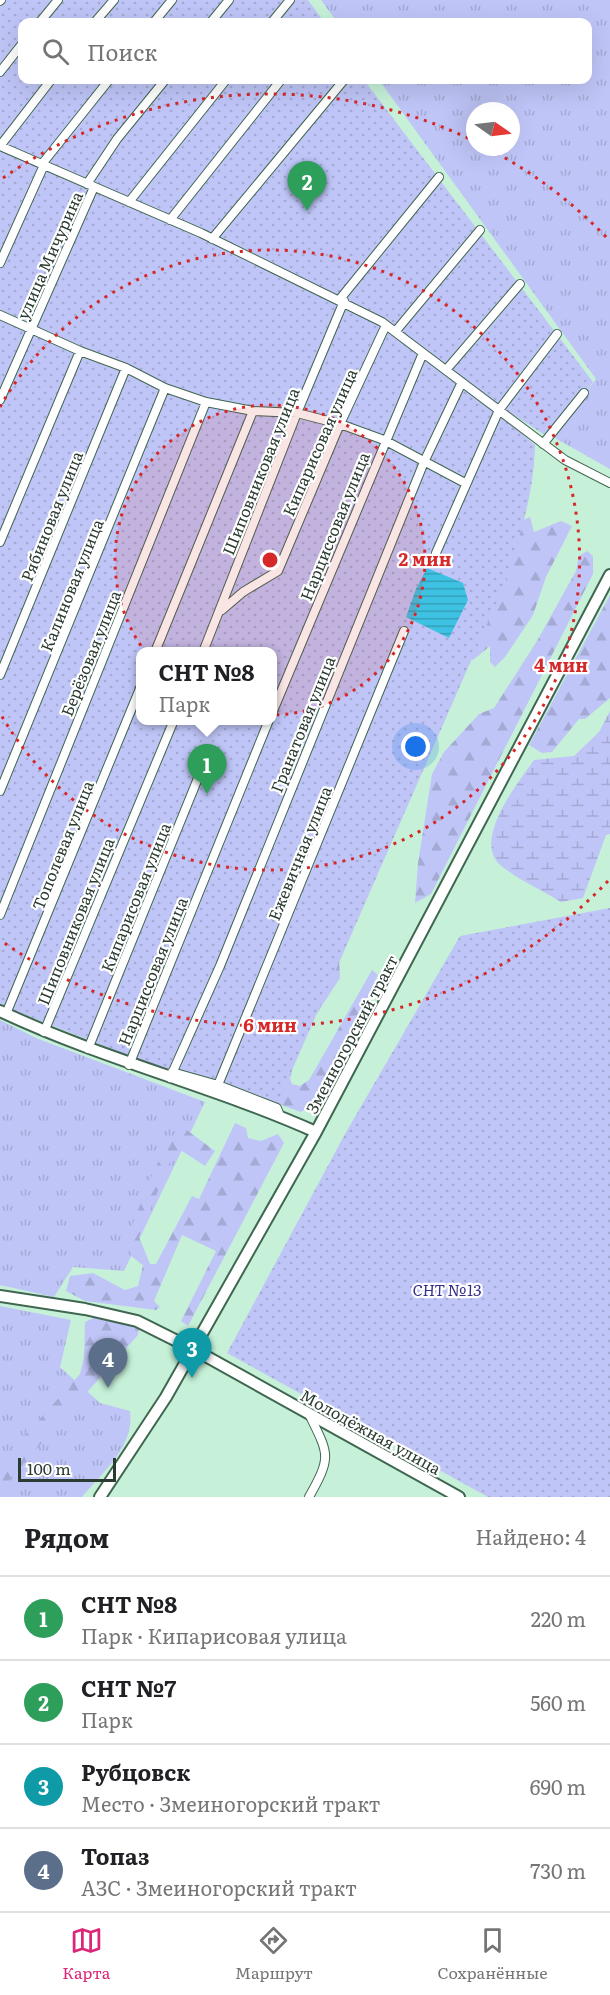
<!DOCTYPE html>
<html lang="ru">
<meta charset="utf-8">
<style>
:root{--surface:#fff;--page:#f6f6f6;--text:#202124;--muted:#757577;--line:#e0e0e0;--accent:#db2777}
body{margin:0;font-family:Literata,serif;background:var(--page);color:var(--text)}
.compass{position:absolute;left:466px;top:102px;width:54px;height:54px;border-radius:50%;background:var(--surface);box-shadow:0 6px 24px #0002;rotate:104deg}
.scale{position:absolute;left:18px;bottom:15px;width:98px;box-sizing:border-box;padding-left:6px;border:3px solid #2a3b31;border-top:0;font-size:16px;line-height:21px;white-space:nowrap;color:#2a3b31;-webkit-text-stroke:4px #fff;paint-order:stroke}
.you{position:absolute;left:416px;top:747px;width:21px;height:21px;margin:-15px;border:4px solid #fff;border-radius:50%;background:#1a73e8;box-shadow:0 0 0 9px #1a73e833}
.badge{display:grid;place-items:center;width:39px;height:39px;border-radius:50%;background:var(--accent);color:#fff;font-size:20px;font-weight:700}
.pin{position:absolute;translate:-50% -50px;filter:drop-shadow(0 2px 3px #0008)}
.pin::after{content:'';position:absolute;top:32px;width:21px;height:18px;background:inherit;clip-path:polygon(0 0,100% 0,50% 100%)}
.popup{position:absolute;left:136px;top:647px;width:141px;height:78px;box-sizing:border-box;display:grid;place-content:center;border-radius:12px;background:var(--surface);filter:drop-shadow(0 2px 4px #0005);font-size:20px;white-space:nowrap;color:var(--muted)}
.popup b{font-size:22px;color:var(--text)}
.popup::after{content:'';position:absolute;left:50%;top:100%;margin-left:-12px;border:12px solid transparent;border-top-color:var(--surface)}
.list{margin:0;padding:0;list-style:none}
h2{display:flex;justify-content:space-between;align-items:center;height:78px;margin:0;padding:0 24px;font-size:26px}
h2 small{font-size:20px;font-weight:400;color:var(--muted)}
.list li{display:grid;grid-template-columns:39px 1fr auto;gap:18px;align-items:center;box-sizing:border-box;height:84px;padding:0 24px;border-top:2px solid var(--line)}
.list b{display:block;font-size:22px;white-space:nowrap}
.list p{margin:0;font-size:20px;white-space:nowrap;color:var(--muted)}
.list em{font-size:20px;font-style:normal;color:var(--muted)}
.icon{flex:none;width:33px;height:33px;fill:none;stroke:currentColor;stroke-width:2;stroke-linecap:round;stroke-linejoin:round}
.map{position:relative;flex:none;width:610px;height:1497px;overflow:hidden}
.search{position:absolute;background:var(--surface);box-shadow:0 6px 24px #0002;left:18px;right:18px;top:18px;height:66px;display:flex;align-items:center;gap:15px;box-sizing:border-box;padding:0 21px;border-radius:12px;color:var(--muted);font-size:22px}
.sheet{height:414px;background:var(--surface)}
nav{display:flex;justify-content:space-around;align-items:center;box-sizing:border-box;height:84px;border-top:2px solid var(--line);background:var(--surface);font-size:16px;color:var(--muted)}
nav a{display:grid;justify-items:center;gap:3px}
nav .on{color:var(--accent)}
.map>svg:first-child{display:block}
</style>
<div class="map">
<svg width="610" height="1497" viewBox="0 0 610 1497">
<defs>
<pattern id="grass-tufts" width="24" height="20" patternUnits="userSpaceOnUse" patternTransform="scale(1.5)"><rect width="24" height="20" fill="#bfc5f7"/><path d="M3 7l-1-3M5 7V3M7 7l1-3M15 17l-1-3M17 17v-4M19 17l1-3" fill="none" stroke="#a4aad4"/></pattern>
<pattern id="forest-firs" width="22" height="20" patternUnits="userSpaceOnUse" patternTransform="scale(1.5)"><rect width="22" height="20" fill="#bfc5f7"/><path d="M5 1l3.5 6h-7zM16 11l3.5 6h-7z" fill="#a4aad4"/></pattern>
<pattern id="wetland-marsh" width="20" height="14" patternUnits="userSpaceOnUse" patternTransform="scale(1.5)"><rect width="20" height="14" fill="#bfc5f7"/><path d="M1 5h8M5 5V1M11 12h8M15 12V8" fill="none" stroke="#a4aad4"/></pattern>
<pattern id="garden-dots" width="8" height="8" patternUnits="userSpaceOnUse" patternTransform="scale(1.5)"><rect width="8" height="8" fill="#bfc5f7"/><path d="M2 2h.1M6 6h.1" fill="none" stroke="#a4aad4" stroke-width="1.8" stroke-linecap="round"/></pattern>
<pattern id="water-rules" width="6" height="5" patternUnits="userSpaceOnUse" patternTransform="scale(1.5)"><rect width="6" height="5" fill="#3ec2e4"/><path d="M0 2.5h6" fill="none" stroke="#349fb9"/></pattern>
</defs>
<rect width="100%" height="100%" fill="#c6f1d8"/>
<!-- grass -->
<path fill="url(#grass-tufts)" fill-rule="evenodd" d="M321,0H610V469L555,438L556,432L596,379L379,80H588V22H337ZM475,111H511V147H475Z
M0,1020L36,1038L205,1102L124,1271L73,1267L54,1297L0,1285Z
M0,1306L71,1320L60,1367L100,1403L130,1411C135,1446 103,1472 82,1497H0Z"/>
<!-- forest -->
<path fill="url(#forest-firs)" d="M530,517L534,532L561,521L572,526L546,577L533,615L505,657L495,667L490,662V646L473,660L451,644L516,523Z
M587,551L593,556V574L431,894L415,903L418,863L432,774L444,752L479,714L494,708L537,641L576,571L579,556Z
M610,595V698L585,719H579L552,752L542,753L529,745Z
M339,956L340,978L299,1041L290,1079L292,1084L300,1086L309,1080L372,970L378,975L321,1098L301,1112L225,1085Z
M235,1123L246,1128L248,1138L261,1141L278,1134L284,1143L188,1326L181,1321L216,1251L182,1235L154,1301L160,1307L156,1310L85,1301L66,1291L70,1276L93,1273L125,1290L138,1286L143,1265L131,1256L129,1243L134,1220L152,1175L171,1137L184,1128L215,1151L205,1166L182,1151L171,1159L139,1237L150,1264H156L192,1196L199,1199Z
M96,1317L125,1322L139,1329L138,1335L0,1490V1464L80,1374L84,1358L85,1322Z"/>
<!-- wetland -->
<path fill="url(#wetland-marsh)" d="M610,711V834L606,835L583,898L561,902C542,890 517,879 500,865C472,839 519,782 534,760L574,756L599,732Z"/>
<!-- garden -->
<path fill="url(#garden-dots)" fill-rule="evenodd" d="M0,0H308L324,22H22V80H364L593,382L551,439L466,384L535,445C534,494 520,536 505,583L279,1100L173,1073L0,1005ZM141,652H273V720H141Z
M610,908V1497H488L227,1353L345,1134L460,936Z"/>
<!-- water -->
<path fill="url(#water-rules)" d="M427,568L463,583L468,600L449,638L406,617L416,589Z"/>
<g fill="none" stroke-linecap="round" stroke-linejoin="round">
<defs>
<path id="street" d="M0,1L1,0
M40,22L58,0
M95,22L114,0
M154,22L172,0
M211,22L229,0
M272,22L290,0
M0,72L22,44
M51,80L0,146L201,233L382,322L565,460L610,483
M42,164L109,80
M87,184L117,139L165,80
M129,202L226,80
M170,220L281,80
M212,239L344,80
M0,263L44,165
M340,299L439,177
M0,315L80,351L126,368L165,388L206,402L253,411L297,413L340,424L384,440L465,483
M395,332L480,230
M446,370L520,284
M0,400L94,187
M543,444L584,393
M0,542L80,351
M436,553L499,410L557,334
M222,610L243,592L278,571L340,424L386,325
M155,652L253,411
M203,652L297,413L344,301
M0,675L126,368
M273,711L423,353
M0,791L165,388
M0,915L206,402
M6,1014L141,686
M44,1032L174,720
M88,1049L207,756
M129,1065L269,720
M172,1072L218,1085L277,1108L280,1116
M170,1078L220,966L424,462L462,382
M218,1085L404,631
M309,1414C329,1455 332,1456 309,1497"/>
<path id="secondary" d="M0,1011C104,1060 213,1086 316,1132
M0,1296L85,1309L137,1321L193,1349L459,1497
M100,1497L166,1397L316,1132L610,575"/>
</defs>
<!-- street casing -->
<use href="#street" stroke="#3f6650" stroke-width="10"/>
<!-- secondary casing -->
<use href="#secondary" stroke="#3f6650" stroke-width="14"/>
<!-- street -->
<use href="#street" stroke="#fff" stroke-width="8"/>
<!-- secondary -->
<use href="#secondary" stroke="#fff" stroke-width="10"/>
</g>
<!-- distance rings -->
<circle cx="270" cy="560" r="155" fill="#d62828" fill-opacity=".12"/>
<g fill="none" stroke="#d62828" stroke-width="3" stroke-dasharray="3 6">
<circle cx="270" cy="560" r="155"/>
<path d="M0 407A310 310 0 1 1 0 713"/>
<path d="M608 881A466 466 0 0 1 3 942M3 178A466 466 0 0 1 474 141M489 149A466 466 0 0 1 608 239"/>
</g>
<g text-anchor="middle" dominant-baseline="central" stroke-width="4.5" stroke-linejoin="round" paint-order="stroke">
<!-- street labels -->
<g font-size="16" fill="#2a3b31" stroke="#fff">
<text transform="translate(49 255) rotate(-66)">улица Мичурина</text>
<text transform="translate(319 442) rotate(-66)">Кипарисовая улица</text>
<text transform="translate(260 471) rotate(-68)">Шиповниковая улица</text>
<text transform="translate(51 516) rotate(-68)">Рябиновая улица</text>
<text transform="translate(334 526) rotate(-68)">Нарциссовая улица</text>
<text transform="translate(71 585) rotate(-68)">Калиновая улица</text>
<text transform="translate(90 653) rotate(-68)">Берёзовая улица</text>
<text transform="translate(302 724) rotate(-68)">Гранатовая улица</text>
<text transform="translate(62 845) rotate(-68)">Тополевая улица</text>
<text transform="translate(299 853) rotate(-68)">Ежевичная улица</text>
<text transform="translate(135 897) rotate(-68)">Кипарисовая улица</text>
<text transform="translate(75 921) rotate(-68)">Шиповниковая улица</text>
<text transform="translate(152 971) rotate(-68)">Нарциссовая улица</text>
<text transform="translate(351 1034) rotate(-62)">Змеиногорский тракт</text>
<text transform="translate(371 1431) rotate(29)">Молодёжная улица</text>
</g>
<!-- park labels -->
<g font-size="16" font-style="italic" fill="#332d8b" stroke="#fff">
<text x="447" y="1289">СНТ №13</text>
</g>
</g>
<circle cx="270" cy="560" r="9" fill="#d62828" stroke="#fff" stroke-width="3"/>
<g font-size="18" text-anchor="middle" font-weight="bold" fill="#d62828" stroke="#fff" stroke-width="4.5" stroke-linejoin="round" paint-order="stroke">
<text x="425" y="566">2 мин</text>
<text x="561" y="672">4 мин</text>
<text x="270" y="1032">6 мин</text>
</g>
</svg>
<svg class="compass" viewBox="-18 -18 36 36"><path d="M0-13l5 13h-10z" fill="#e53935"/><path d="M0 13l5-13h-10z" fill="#757577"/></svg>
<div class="scale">100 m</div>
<div class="you"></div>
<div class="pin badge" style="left:207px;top:794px;background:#2e9e5b">1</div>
<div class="popup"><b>СНТ №8</b>Парк</div>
<div class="pin badge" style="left:307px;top:211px;background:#2e9e5b">2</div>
<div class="pin badge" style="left:192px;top:1378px;background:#0f9aa8">3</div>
<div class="pin badge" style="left:108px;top:1388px;background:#5c6f8a">4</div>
<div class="search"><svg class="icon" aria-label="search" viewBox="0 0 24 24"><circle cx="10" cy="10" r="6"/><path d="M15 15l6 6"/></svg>Поиск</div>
</div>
<section class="sheet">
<h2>Рядом<small>Найдено: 4</small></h2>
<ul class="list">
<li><span class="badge" style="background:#2e9e5b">1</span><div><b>СНТ №8</b><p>Парк · Кипарисовая улица</p></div><em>220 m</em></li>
<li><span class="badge" style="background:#2e9e5b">2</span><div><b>СНТ №7</b><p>Парк</p></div><em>560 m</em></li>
<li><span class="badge" style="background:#0f9aa8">3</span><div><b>Рубцовск</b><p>Место · Змеиногорский тракт</p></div><em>690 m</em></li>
<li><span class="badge" style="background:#5c6f8a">4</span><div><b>Топаз</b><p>АЗС · Змеиногорский тракт</p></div><em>730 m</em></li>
</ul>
</section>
<nav>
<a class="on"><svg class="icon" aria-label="map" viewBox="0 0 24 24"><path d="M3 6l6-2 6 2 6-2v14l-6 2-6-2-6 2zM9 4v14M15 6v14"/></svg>Карта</a>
<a><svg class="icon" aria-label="directions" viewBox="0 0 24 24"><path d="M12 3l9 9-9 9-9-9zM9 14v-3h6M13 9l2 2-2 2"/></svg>Маршрут</a>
<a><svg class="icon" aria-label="saved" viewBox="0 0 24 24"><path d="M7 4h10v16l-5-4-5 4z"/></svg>Сохранённые</a>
</nav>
